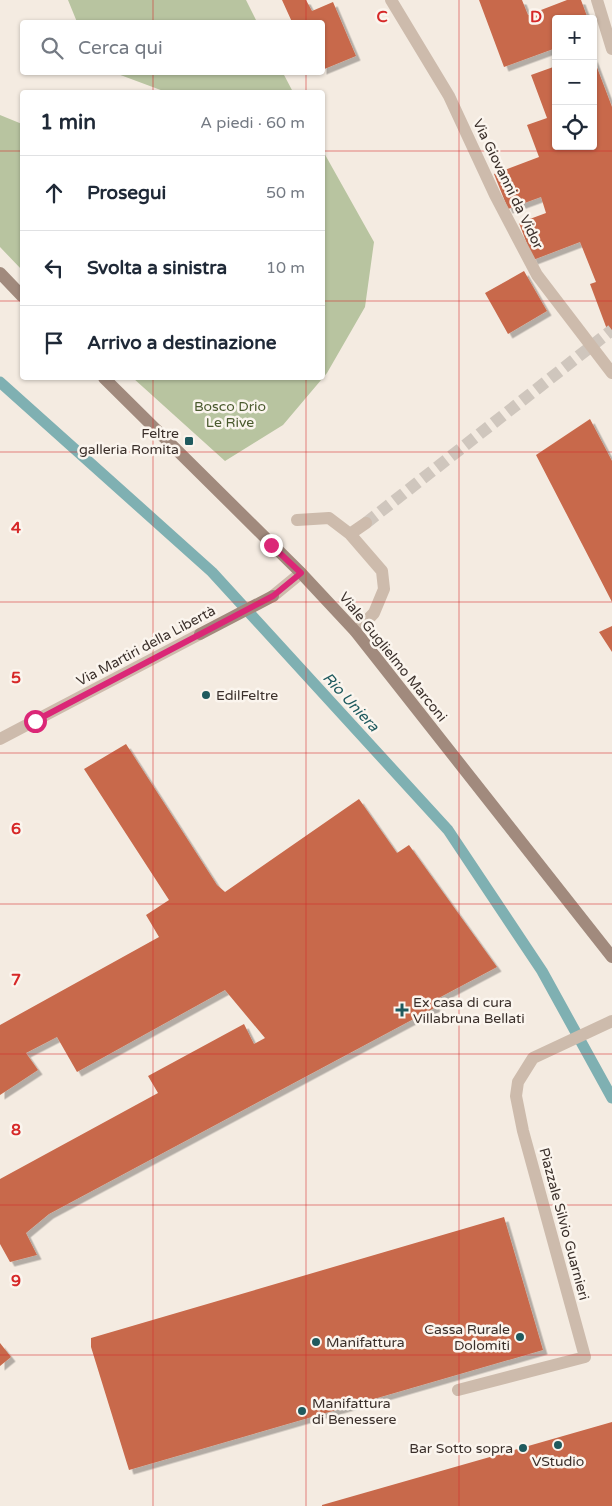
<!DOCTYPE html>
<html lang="it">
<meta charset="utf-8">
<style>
:root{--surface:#fff;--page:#f2f2f3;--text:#1f2937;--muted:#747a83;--line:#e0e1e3}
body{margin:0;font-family:"Varela Round",sans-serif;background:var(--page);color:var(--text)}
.controls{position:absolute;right:15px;top:15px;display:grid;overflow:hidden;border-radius:5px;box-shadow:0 1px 4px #0004}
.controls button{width:45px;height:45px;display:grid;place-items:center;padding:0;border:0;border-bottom:1px solid var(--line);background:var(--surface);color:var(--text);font:25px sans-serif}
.stop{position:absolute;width:15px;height:15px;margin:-11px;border:4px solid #db2777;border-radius:50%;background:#fff}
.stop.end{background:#db2777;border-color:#fff;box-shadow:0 1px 5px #0008}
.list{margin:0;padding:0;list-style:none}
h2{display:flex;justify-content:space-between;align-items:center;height:65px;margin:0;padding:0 20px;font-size:21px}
h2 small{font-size:16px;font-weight:400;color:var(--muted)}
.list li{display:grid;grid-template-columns:32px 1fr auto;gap:15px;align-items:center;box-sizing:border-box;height:75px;padding:0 20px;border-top:1px solid var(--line)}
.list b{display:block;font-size:19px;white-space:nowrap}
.list em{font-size:16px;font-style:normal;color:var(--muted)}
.icon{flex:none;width:28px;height:28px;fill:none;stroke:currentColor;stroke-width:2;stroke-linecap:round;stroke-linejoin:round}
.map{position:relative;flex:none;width:612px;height:1506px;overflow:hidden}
.search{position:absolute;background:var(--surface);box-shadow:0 1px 4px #0004;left:20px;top:20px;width:305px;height:55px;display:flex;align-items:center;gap:12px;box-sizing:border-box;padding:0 18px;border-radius:5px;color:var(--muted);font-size:19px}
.panel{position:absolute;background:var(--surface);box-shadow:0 1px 4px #0004;left:20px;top:90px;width:305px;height:290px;border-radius:5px}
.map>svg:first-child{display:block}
</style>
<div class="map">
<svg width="612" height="1506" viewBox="0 0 612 1506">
<defs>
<filter id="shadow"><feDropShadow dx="4.5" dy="4.5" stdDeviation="0" flood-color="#0004"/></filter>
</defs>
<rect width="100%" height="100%" fill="#f4ebe1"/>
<!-- green -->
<path fill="#b8c4a0" d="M68,0H246L257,22H77Z
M115,73H283L293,92H166Z
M0,115L22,124V270L0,247Z
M323,151L374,242L365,307L327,373L283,425L225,461L133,378H322Z"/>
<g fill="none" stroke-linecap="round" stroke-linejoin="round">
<!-- stream -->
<path stroke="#7fb0b2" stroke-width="11" d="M0,382L212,572L448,830L542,971L612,1098"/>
</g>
<!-- building -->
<path fill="#c8694b" filter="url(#shadow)" d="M282,0H306L312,11L333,2L356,56L322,70V22H292Z
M479,0H522L528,15L567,0H581L588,19H556V48L504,67Z
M593,57L612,107V331L608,332L590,284L596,282L580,242L533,260L519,223L546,213L541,197L508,209L494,174L539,157L527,125L547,118L531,75L556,66V146H593Z
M524,271L547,311L508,334L485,293Z
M590,419L612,461V602L536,455Z
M612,626V652L599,632Z
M126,744L217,885L225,892L359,799L397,853L409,845L497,967L433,1001L436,1007L49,1214L26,1233L37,1255L10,1262L0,1244V1179L158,1093L148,1076L244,1024L254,1044L265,1038L225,990L77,1072L57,1037L26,1053L38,1070L0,1095V1025L159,937L146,915L169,900L84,769Z
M504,1217L543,1350L129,1470L91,1347V1338Z
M0,1343L11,1357L0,1366Z
M612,1422V1506H322V1505Z"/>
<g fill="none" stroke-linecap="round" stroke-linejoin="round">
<!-- street-tunnel -->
<path stroke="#cfc6bd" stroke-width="12" stroke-dasharray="12 6" stroke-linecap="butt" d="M366,523L612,330"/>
<!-- lane -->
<path stroke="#cdbbac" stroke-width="12" d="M458,1390L585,1357L523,1131L516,1096L518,1082L533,1058L612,1021"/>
<!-- street -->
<path stroke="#cdbbac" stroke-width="12" d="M391,0L449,96L495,195L537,275L612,373
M597,0L612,49
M297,520L329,518L350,534L382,571L384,589L374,613L356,632
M350,534L366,523
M273,596L301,573
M0,739L200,634"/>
<!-- secondary -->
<path stroke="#a18a7d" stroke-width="12" d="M0,273L22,296
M104,378L301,573L356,632L612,957
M200,634L273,596"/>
</g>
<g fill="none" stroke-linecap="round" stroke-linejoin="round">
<!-- route -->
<path stroke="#db2777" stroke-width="6" d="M35,721L273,596L301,573L271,545"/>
</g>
<!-- grid -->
<path fill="none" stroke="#d62828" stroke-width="1" stroke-opacity="0.55" d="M153,0V22M306,0V22M459,0V1506M153,72V92M306,72V92M0,151H22M322,151H612M0,301H22M322,301H612M153,378V1506M306,378V1506M0,452H612M0,602H612M0,753H612M0,904H612M0,1054H612M0,1205H612M0,1355H612"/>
<!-- markers -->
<g fill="#1f5a5e" stroke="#fbf5ee" stroke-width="2">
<rect x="184" y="436" width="10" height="10" rx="2.5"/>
<circle cx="206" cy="695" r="5"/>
<path d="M399.5 1002.5h5v5h5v5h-5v5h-5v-5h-5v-5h5z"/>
<circle cx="520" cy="1337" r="5"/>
<circle cx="316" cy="1342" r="5"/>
<circle cx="302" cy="1411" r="5"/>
<circle cx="558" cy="1445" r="5"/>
<circle cx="523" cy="1448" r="5"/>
</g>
<g text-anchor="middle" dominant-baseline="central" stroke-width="5" stroke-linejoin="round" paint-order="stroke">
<!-- street labels -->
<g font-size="14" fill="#3b302b" stroke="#fbf5ee">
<text transform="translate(508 184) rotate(64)">Via Giovanni da Vidor</text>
<text transform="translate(146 646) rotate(-28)">Via Martiri della Libertà</text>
<text transform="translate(393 657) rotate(51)">Viale Guglielmo Marconi</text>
<text transform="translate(564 1224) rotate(75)">Piazzale Silvio Guarnieri</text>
</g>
<!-- park labels -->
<g font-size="14" fill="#4a5a2e" stroke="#fbf5ee">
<text x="230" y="406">Bosco Drio<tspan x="230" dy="16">Le Rive</tspan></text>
</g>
<!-- poi labels -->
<g font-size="14" fill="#3b302b" stroke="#fbf5ee" text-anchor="start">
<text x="179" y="433" text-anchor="end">Feltre<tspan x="179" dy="16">galleria Romita</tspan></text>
<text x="216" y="695">EdilFeltre</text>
<text x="413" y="1002">Ex casa di cura<tspan x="413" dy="16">Villabruna Bellati</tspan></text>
<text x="510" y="1329" text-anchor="end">Cassa Rurale<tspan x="510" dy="16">Dolomiti</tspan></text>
<text x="326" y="1342">Manifattura</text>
<text x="312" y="1403">Manifattura<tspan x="312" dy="16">di Benessere</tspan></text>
<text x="513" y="1448" text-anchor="end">Bar Sotto sopra</text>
<text x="558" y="1461" text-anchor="middle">VStudio</text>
</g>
<!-- water labels -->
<g font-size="15" font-style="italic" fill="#1f5a5e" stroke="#fbf5ee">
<text transform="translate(351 702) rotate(47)">Rio Uniera</text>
</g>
</g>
<g font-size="16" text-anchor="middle" font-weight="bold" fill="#d62828" stroke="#fbf5ee" stroke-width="5" stroke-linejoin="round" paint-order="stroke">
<text x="382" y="22">C</text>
<text x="536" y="22">D</text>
<text x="16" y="533">4</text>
<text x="16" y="683">5</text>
<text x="16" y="834">6</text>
<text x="16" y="985">7</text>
<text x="16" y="1135">8</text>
<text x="16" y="1286">9</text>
</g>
</svg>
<div class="controls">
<button>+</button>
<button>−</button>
<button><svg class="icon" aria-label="locate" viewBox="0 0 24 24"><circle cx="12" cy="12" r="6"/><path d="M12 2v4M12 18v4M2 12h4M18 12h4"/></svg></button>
</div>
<div class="stop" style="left:35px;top:721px"></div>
<div class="stop end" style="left:271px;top:545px"></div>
<div class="search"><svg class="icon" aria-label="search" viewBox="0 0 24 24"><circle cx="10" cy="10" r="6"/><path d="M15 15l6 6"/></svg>Cerca qui</div>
<section class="panel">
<h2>1 min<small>A piedi · 60 m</small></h2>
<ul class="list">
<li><svg class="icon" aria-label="ahead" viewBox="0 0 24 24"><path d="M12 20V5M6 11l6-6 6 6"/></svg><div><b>Prosegui</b></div><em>50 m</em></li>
<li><svg class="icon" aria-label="left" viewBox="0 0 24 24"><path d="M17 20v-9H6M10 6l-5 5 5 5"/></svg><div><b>Svolta a sinistra</b></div><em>10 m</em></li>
<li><svg class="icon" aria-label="arrive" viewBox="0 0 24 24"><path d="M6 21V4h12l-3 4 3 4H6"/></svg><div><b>Arrivo a destinazione</b></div></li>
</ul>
</section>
</div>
